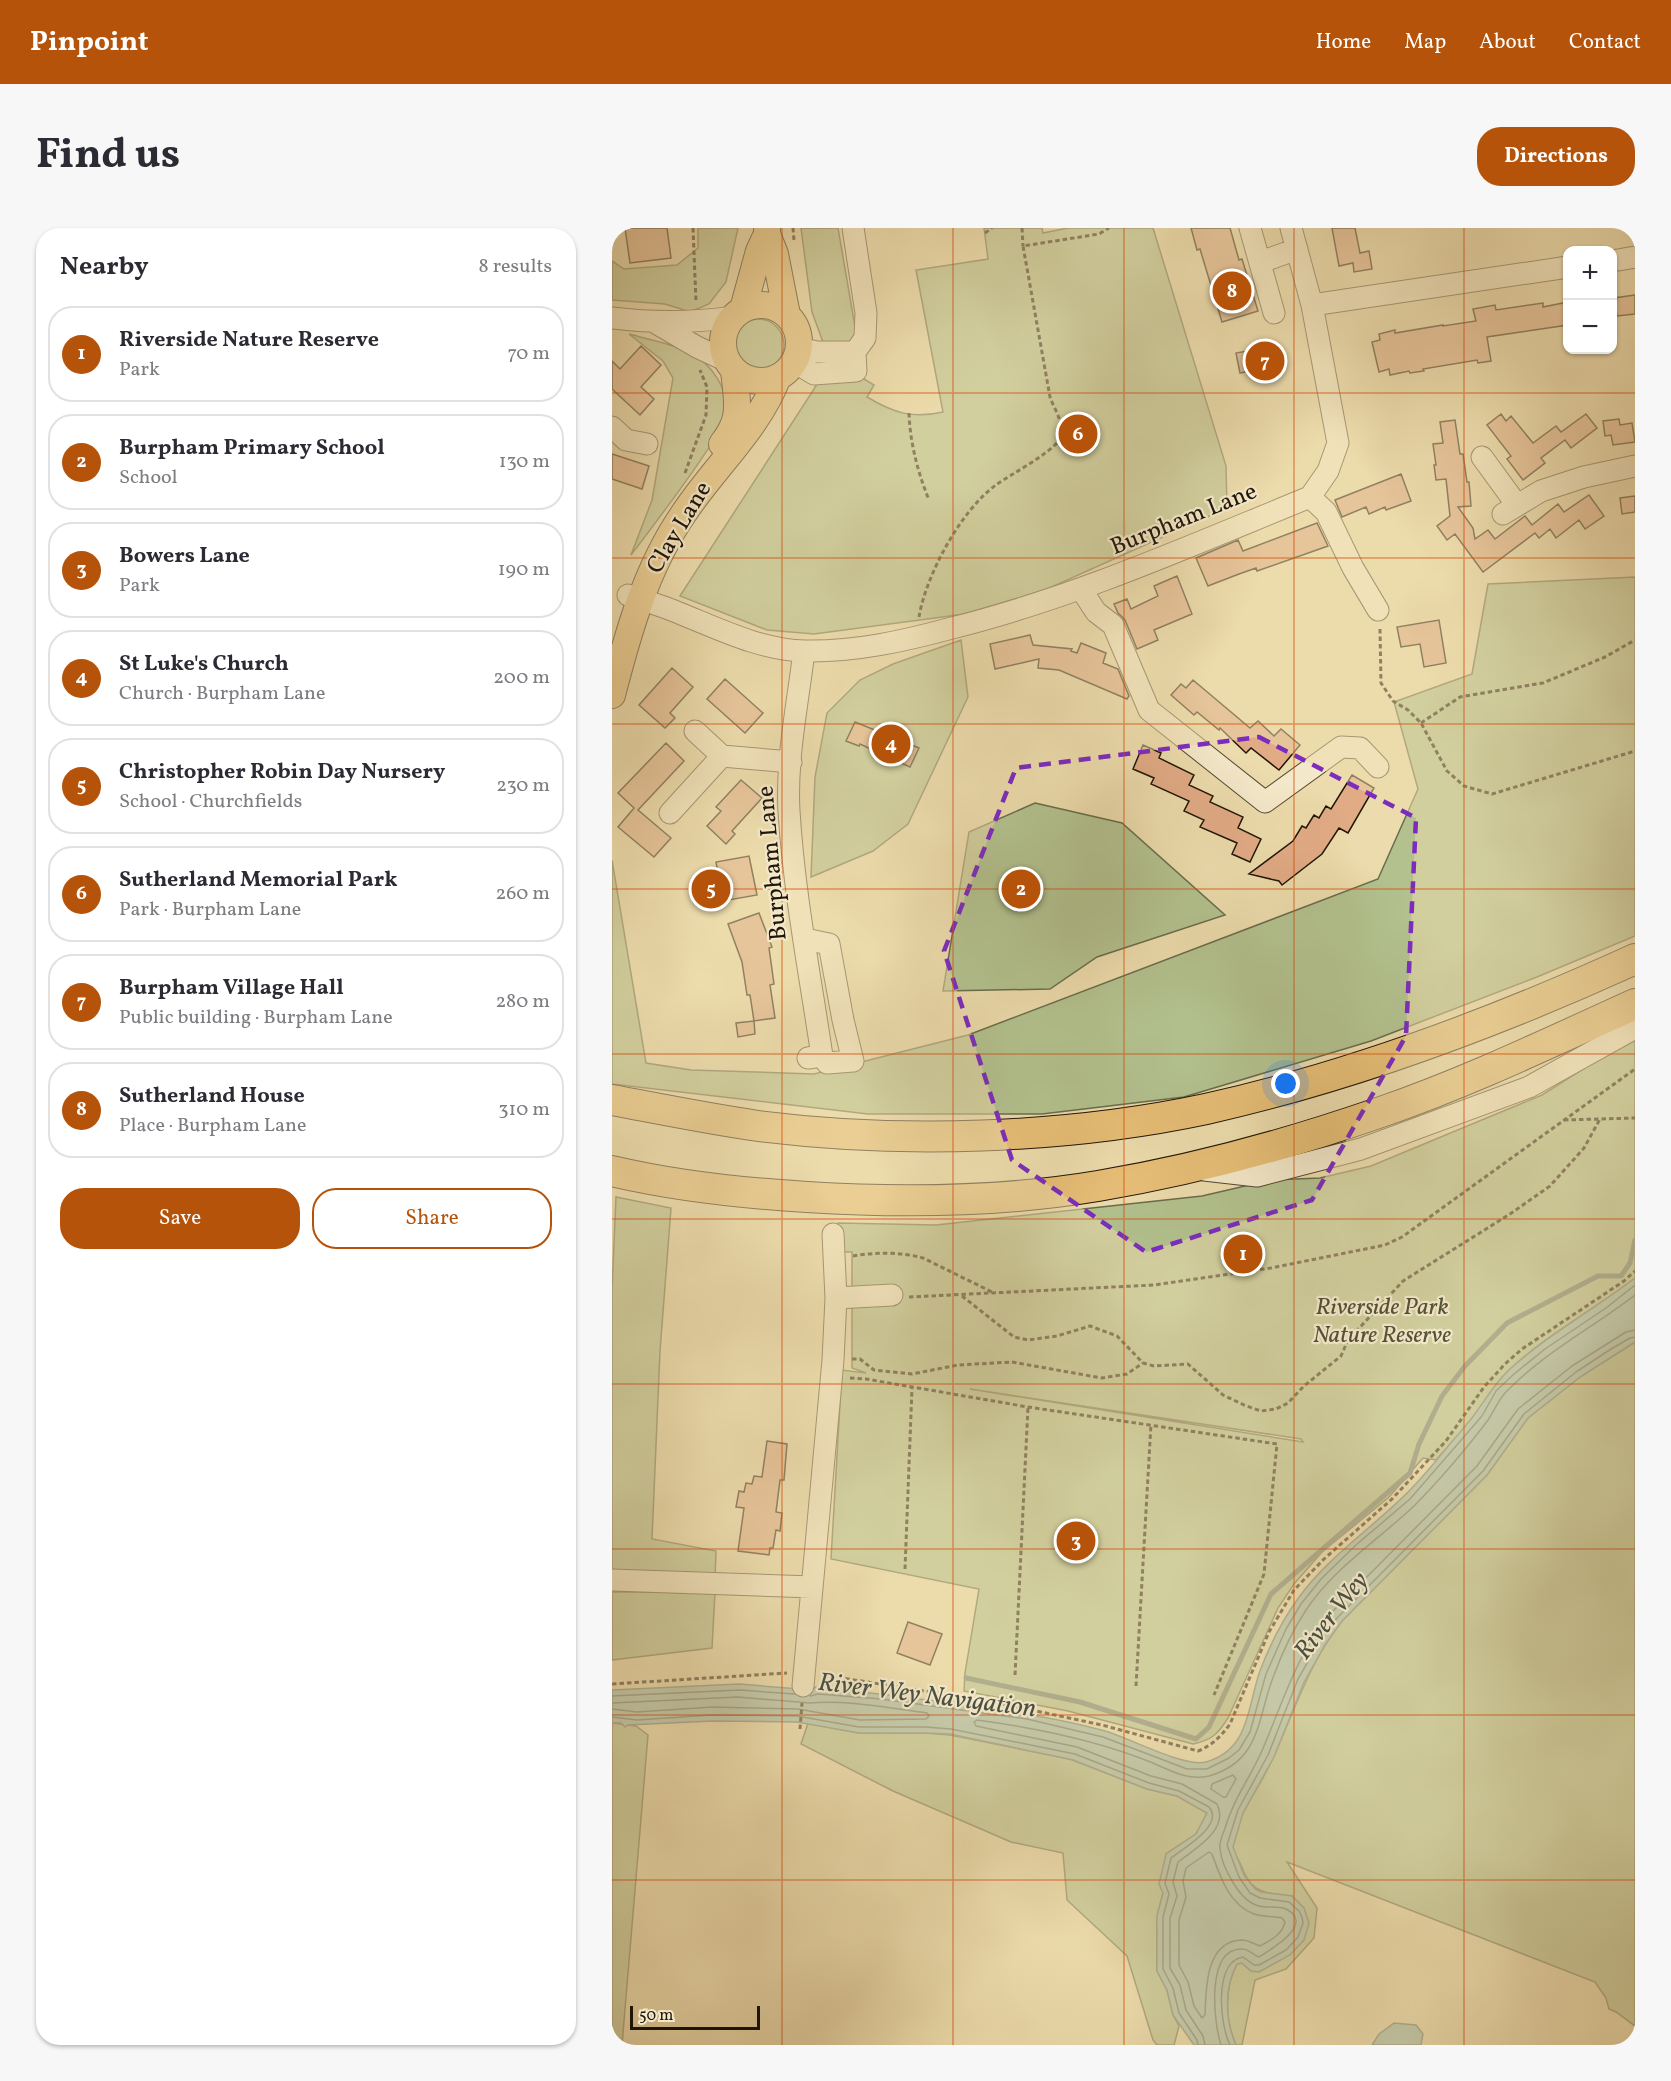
<!DOCTYPE html>
<meta charset="utf-8">
<style>
:root{--surface:#fff;--page:#f7f7f7;--text:#2b2b33;--muted:#7c7c81;--line:#e1e1e2;--accent:#b45309}
body{margin:0;font-family:Vollkorn,serif;background:var(--page);color:var(--text)}
.controls{position:absolute;right:18px;top:18px;display:grid;overflow:hidden;border-radius:12px;box-shadow:0 2px 4px #0004}
.controls button{width:54px;height:54px;display:grid;place-items:center;padding:0;border:0;border-bottom:2px solid var(--line);background:var(--surface);color:var(--text);font:30px sans-serif}
.scale{position:absolute;left:18px;bottom:15px;width:130px;box-sizing:border-box;padding-left:6px;border:3px solid #201608;border-top:0;font-size:16px;line-height:21px;white-space:nowrap;color:#201608;-webkit-text-stroke:4px #f3e8c9;paint-order:stroke}
.you{position:absolute;left:674px;top:856px;width:21px;height:21px;margin:-15px;border:4px solid #fff;border-radius:50%;background:#1a73e8;box-shadow:0 0 0 9px #1a73e833}
.badge{display:grid;place-items:center;width:39px;height:39px;border-radius:50%;background:var(--accent);color:#fff;font-size:20px;font-weight:700}
.pin{position:absolute;translate:-50% -50%;border:3px solid #fff;box-shadow:0 2px 6px #0006}
.list{margin:0;padding:0;list-style:none}
h2{display:flex;justify-content:space-between;align-items:center;height:78px;margin:0;padding:0 24px;font-size:26px}
h2 small{font-size:20px;font-weight:400;color:var(--muted)}
.list li{display:grid;grid-template-columns:39px 1fr auto;gap:18px;align-items:center;box-sizing:border-box;height:96px;margin:0 12px 12px;padding:0 12px;border:2px solid var(--line);border-radius:24px}
.list b{display:block;font-size:22px;white-space:nowrap}
.list p{margin:0;font-size:20px;white-space:nowrap;color:var(--muted)}
.list em{font-size:20px;font-style:normal;color:var(--muted)}
.actions{display:flex;gap:12px;padding:18px 24px}
.actions a{flex:1;padding:14px 0;border:2px solid var(--accent);border-radius:24px;text-align:center;font-size:21px;color:var(--accent)}
.actions .main{background:var(--accent);color:#fff}
.map{position:relative;flex:none;width:1023px;height:1817px;overflow:hidden;border-radius:24px}
header{display:flex;align-items:center;gap:36px;box-sizing:border-box;height:84px;padding:0 30px;background:var(--accent);color:#fff}
header strong{font-size:28px}
nav{display:flex;gap:33px;margin-inline-start:auto;font-size:21px}
.intro{display:flex;align-items:center;justify-content:space-between;box-sizing:border-box;height:144px;padding:0 36px}
h1{margin:0;font-size:42px}
.button{padding:15px 27px;border-radius:24px;background:var(--accent);color:#fff;font-size:21px;font-weight:700}
main{display:flex;gap:36px;padding:0 36px}
aside{flex:1;background:var(--surface);border-radius:24px;box-shadow:0 2px 4px #0004}
.map>svg:first-child{display:block}
</style>
<header>
<strong>Pinpoint</strong>
<nav><a>Home</a><a>Map</a><a>About</a><a>Contact</a></nav>
</header>
<div class="intro"><h1>Find us</h1><a class="button">Directions</a></div>
<main>
<aside>
<h2>Nearby<small>8 results</small></h2>
<ul class="list">
<li><span class="badge">1</span><div><b>Riverside Nature Reserve</b><p>Park</p></div><em>70 m</em></li>
<li><span class="badge">2</span><div><b>Burpham Primary School</b><p>School</p></div><em>130 m</em></li>
<li><span class="badge">3</span><div><b>Bowers Lane</b><p>Park</p></div><em>190 m</em></li>
<li><span class="badge">4</span><div><b>St Luke's Church</b><p>Church · Burpham Lane</p></div><em>200 m</em></li>
<li><span class="badge">5</span><div><b>Christopher Robin Day Nursery</b><p>School · Churchfields</p></div><em>230 m</em></li>
<li><span class="badge">6</span><div><b>Sutherland Memorial Park</b><p>Park · Burpham Lane</p></div><em>260 m</em></li>
<li><span class="badge">7</span><div><b>Burpham Village Hall</b><p>Public building · Burpham Lane</p></div><em>280 m</em></li>
<li><span class="badge">8</span><div><b>Sutherland House</b><p>Place · Burpham Lane</p></div><em>310 m</em></li>
</ul>
<div class="actions"><a class="main">Save</a><a>Share</a></div>
</aside>
<div class="map">
<svg width="1023" height="1817" viewBox="0 0 1023 1817">
<rect width="100%" height="100%" fill="#ecdbac"/>
<filter id="stains"><feTurbulence type="fractalNoise" baseFrequency=".00333" numOctaves="4"/><feColorMatrix values="0 0 0 0 .2 0 0 0 0 .09 0 0 0 0 .02 0 0 0 .5 -.17"/></filter>
<radialGradient id="worn" r=".72"><stop offset=".6" stop-color="#630" stop-opacity="0"/><stop offset="1" stop-color="#630" stop-opacity=".3"/></radialGradient>
<!-- green -->
<path fill="#b2c18e" stroke="#696c4b" stroke-width="1.5" fill-rule="evenodd" d="M86,0H126L114,54L97,76L78,84L53,76L0,72V33L12,41L65,37L86,20Z
M189,0H226L252,151L262,157L255,169C282,185 300,191 331,184L304,42L376,31L372,0H430L431,5L456,0H541L614,238L615,280L433,362L353,386L202,406L155,402L68,368L204,158L211,114L200,84Z
M120 117a26 26 0 1 1 52 0a26 26 0 1 1-52 0Z
M17,106C35,111 62,116 79,125C101,138 115,159 115,185C114,203 35,306 19,327L40,272L61,150L51,133Z
M1023,349V708L925,749L759,813L572,869L430,886H256L0,856V632L34,835L79,842L202,846L356,807L766,651L806,561L782,474L860,446L876,356Z
M349,412L356,469L296,596L261,623L199,649L203,549L215,485L248,452L281,436Z
M423,575L510,595L613,687L485,729L438,761L331,763L357,604Z
M1023,808V1050C982,1082 934,1107 896,1143C883,1155 876,1168 866,1183C854,1200 838,1216 824,1232L811,1230L777,1269L710,1324L682,1356L666,1380L616,1490C606,1506 600,1512 581,1516L456,1483L352,1463L353,1445L367,1361L219,1331L230,1142L254,1145L240,1140V1024H228L226,995L324,997L590,968L659,952L708,950L759,938L930,867ZM358,1161L689,1211L691,1214Z
M4,969L59,980L48,1123L40,1311L104,1323L103,1349L0,1343V1062Z
M1023,1114V1798L1004,1784L997,1781L994,1770L983,1754L675,1634L705,1680L702,1710L674,1741L643,1752L630,1817H624C613,1792 612,1760 625,1736L630,1735L639,1743L680,1668C650,1664 640,1667 628,1635C626,1631 621,1624 621,1618C619,1597 647,1560 656,1540C681,1490 694,1438 730,1393L875,1247L916,1190L968,1149Z
M0,1364H103L100,1420L0,1432Z
M0,1495L24,1498L36,1507L10,1817H0Z
M196,1495L247,1505H313L338,1507L458,1531L535,1561L565,1568L595,1585L584,1606L554,1626L551,1665L545,1688V1743L555,1762L561,1787L567,1798L562,1817H545L541,1812L515,1728L455,1672L451,1625L399,1614L281,1563L189,1516Z"/>
<!-- water -->
<path fill="#99bbad" stroke="#69796b" stroke-width="1.5" d="M1023,1050V1114L968,1149L916,1190L875,1247L730,1393L713,1417L692,1454L662,1529L631,1585L621,1619L632,1647L643,1661L649,1664L680,1668L692,1680L697,1695L692,1712L678,1727L647,1744L639,1743L630,1735L625,1736C612,1760 613,1792 624,1817H582L561,1787L555,1762L545,1743V1688L551,1665L547,1656L554,1626L584,1606L595,1585L565,1568L535,1561L461,1532L338,1506L313,1505H247L185,1494L100,1493L16,1497L13,1499L9,1495H0V1462L127,1456L200,1462L203,1459C253,1464 302,1470 352,1477C399,1483 447,1490 493,1503C518,1510 573,1540 594,1534C638,1522 635,1479 648,1443C657,1419 670,1393 685,1372C714,1331 756,1303 792,1268C809,1252 823,1234 838,1216C847,1205 857,1195 865,1183C876,1168 884,1154 898,1141C936,1107 982,1081 1023,1050Z
M782,1795L804,1797L811,1806L809,1817H760L767,1806Z"/>
<g fill="none" stroke-linecap="round" stroke-linejoin="round">
<!-- shore -->
<path stroke="#5c685a" stroke-width="1.5" d="M0,1468L127,1462L183,1466
M198,1468L206,1466L269,1471L415,1491L491,1509L575,1541H595L617,1530L627,1522L638,1504L654,1446L674,1401L689,1376L709,1351L744,1317L798,1271L870,1188L884,1163L902,1146L933,1121L994,1080L1023,1057
M0,1475L126,1469L198,1475C236,1472 277,1480 315,1485L317,1488L314,1491L248,1492L186,1481L100,1479L25,1484L0,1481
M0,1489L25,1492L100,1487L185,1488L247,1499H313L339,1501L463,1526L537,1555L567,1563L597,1579C613,1597 570,1621 559,1630L553,1655L557,1666L551,1689V1741L561,1760L567,1785L585,1812L586,1817
M621,1547L624,1551L614,1569H611L599,1561L600,1556Z
M597,1624L600,1626C608,1648 617,1677 642,1686C650,1689 661,1688 670,1690L673,1694C670,1707 659,1712 648,1718C642,1716 636,1712 630,1712C593,1713 594,1762 593,1787L590,1790L582,1778L576,1754L567,1737V1692L574,1669L571,1653L574,1640Z
M593,1817L591,1808L574,1782L568,1757L558,1740V1690L565,1668L561,1654L566,1634C581,1622 618,1602 605,1576L570,1556L539,1548L465,1519L364,1498L362,1494L365,1492C425,1500 485,1512 541,1535C559,1543 577,1553 597,1548C650,1533 645,1489 662,1447C670,1425 681,1402 694,1382C722,1340 766,1312 802,1278C825,1255 856,1219 876,1192C882,1183 886,1173 893,1165C930,1126 980,1100 1023,1067
M609,1817C602,1796 593,1720 630,1721C637,1721 641,1727 647,1729C658,1722 704,1696 674,1681C667,1678 656,1680 647,1678C628,1674 610,1639 608,1621C607,1615 610,1608 612,1603C621,1572 636,1553 649,1525C671,1475 683,1428 720,1384L865,1238L906,1181L960,1138L1014,1104L1023,1102
M618,1817C608,1797 601,1734 631,1729L642,1737H647L674,1722L686,1709L691,1695L690,1689L687,1683L677,1674L648,1670L638,1665L627,1649L615,1617L626,1582L656,1527L686,1451L708,1413L725,1390L871,1243L912,1186L964,1144L999,1121L1018,1110L1023,1109"/>
<!-- stream -->
<path stroke="#69796b" stroke-width="5" d="M354,1450L468,1474L584,1511L597,1499L659,1366L798,1245L807,1216L830,1168L853,1138L895,1095L986,1048H1009L1018,1035L1023,1012"/>
</g>
<!-- building -->
<path fill="#e1ab85" stroke="#201608" stroke-width="1.5" d="M13,0H55L59,30L18,35Z
M579,0H618L627,32L630,31L646,83L610,94L588,21L585,22Z
M720,0H743L748,25L757,23L760,41L742,44L741,35L727,38Z
M1023,67V86L1005,88L1002,70Z
M956,74V97L875,109L879,133L866,135L865,132L811,141L812,143L798,145L797,143L778,147L777,141L767,144L760,114L768,112L767,106L783,102V105L831,97V98L864,93L861,81L883,77L884,82L931,75V79Z
M29,118L49,137L29,159L42,171L28,187L0,161V133L8,141Z
M657,119L662,138L628,145L624,125Z
M889,186L894,193L899,188L921,215L944,198L949,204L974,186L985,200L959,220L953,212L929,230L933,235L911,252L895,231L899,228L875,197Z
M1007,191L1008,197L1020,195L1023,214L1001,217L999,207L993,208L991,193Z
M843,192L848,226H851L855,254H857L859,278L846,279L861,300L863,311L876,302L883,311L913,288L920,297L946,276L952,284L977,267L992,288L973,301L967,292L944,310L938,301L927,310L923,305L871,344L843,306L835,312L825,298L838,288L834,251L824,252L822,237H824L821,216L831,215L828,194Z
M0,226L37,238L30,261L0,251Z
M789,246L799,273L774,282L773,279L757,286L754,279L730,289L723,272Z
M1023,268V284L1010,286L1008,270Z
M705,295L716,318L645,343L644,340L627,346L596,358L584,330L626,312L631,323Z
M565,348L580,386L542,402L546,412L525,421L513,392L506,385L502,376L515,371L519,381L546,368L542,358Z
M827,392L834,435L812,439L808,416L789,419L785,399Z
M418,407L421,417L460,421L459,423L465,425L469,415L494,425L491,435L506,441L517,468L515,471L447,442L426,440L427,431L383,441L378,416Z
M60,440L81,459L58,485L63,490L53,500L27,477Z
M113,451L151,485L133,505L95,471Z
M581,452L638,500L646,493L662,508L669,501L688,517L667,542L639,520L634,525L608,500L607,502L585,484L582,487L559,467L569,456L574,460Z
M243,494L307,520L298,539L248,516L247,518L234,513Z
M54,515L72,533L26,582L59,610L42,629L6,599L22,580L6,565Z
M531,517L549,525L547,530L582,547L577,557L601,568L598,574L631,589L626,600L649,611L638,634L620,626L625,615L588,599L592,592L572,583L577,573L539,556L542,550L521,541Z
M740,547L762,560L736,605L727,600L710,626L670,657L667,653L637,646L681,613L690,598L694,600L702,587L707,590L714,578L719,581Z
M129,552L150,570L120,603L123,606L114,616L95,598L109,583L104,579Z
M137,628L145,667L111,673L104,634Z
M147,685L160,719L157,720L162,756L158,757L163,790L142,793L138,767H135L130,734L116,696Z
M142,793L143,806L126,809L124,795Z
M155,1213L175,1216L172,1252H168L164,1284L170,1285L168,1303L164,1302L161,1320H158L157,1327L126,1323L132,1280L124,1279L127,1263L132,1264L134,1255L140,1256L142,1248L150,1249Z
M296,1394L330,1406L318,1437L285,1425Z"/>
<g fill="none" stroke-linecap="round" stroke-linejoin="round">
<defs>
<path id="minor" d="M638,0L662,85
M1000,33L1023,29
M649,34L685,21
M700,77L956,39
M0,90C41,95 81,95 121,89
M42,94L85,119L115,133
M186,120L205,124H243
M182,134L202,146L244,143L243,124L253,110L254,85L241,0
M0,199L14,212L35,216
M870,229L905,277
M698,269L714,284L741,340L766,382
M891,286L929,263L972,249L1023,238
M469,361L484,384L501,397L537,482L653,574L729,519L748,520L766,539
M16,367C33,373 51,378 67,385C107,401 149,422 193,423C243,424 292,413 340,400C464,369 580,317 698,269L716,243L726,215L700,77L679,0
M192,423C186,474 174,531 177,583C182,665 198,747 210,828L196,830
M83,503L110,528
M58,585L110,528L179,534
M193,711L217,716L231,792L241,833L215,835L210,828
M592,942L645,948L749,921L917,859L1023,800
M224,1070L280,1067
M0,1352L200,1359
M191,1458L221,1132L224,1070L221,1006"/>
<path id="major" d="M155,0V6L163,26L175,87
M111 115a38 38 0 1 1 76 0a38 38 0 1 1-76 0Z
M131,81L147,23L155,6
M110,216C131,190 125,174 122,142
M0,467C16,405 34,341 70,288C101,240 145,203 166,149"/>
<path id="highway" d="M0,872C48,881 97,891 146,898C288,916 453,911 594,881C742,848 885,794 1023,731
M0,943C64,958 129,965 195,969C291,975 390,974 486,958C582,942 677,916 769,884C856,854 939,814 1023,776"/>
</defs>
<!-- minor casing -->
<use href="#minor" stroke="#534731" stroke-width="23"/>
<!-- major casing -->
<use href="#major" stroke="#201608" stroke-width="28"/>
<!-- highway casing -->
<use href="#highway" stroke="#201608" stroke-width="32"/>
<!-- path -->
<path stroke="#201608" stroke-width="3" stroke-dasharray="4.5 3" stroke-linecap="butt" d="M81,0L84,74
M181,0L182,13
M410,0L411,18
M373,5L380,0
M297,185C298,215 306,245 317,272
M73,245L94,187L95,159L88,142
M307,389C314,347 349,282 384,257C399,246 438,226 447,212C455,199 442,181 438,169L411,18L487,6L497,0
M768,401L769,455L781,473L796,482L809,495L835,543L852,558L880,566L1023,523
M809,495L848,469L931,455L993,429L1023,412
M952,892L1023,890
M241,1028C263,1024 290,1024 311,1030L382,1065
M350,1068L402,1109L416,1112L445,1108L478,1098L505,1108L531,1135L542,1138L576,1136L611,1167L632,1177L649,1183L664,1181L676,1175L692,1158L729,1128L736,1112L791,1053L898,986L938,958L972,920L988,891
M297,1069L542,1057L659,1040L773,1017L790,1009L1023,841
M240,1131H248L262,1142L300,1146L346,1137L400,1134L490,1150L515,1146L531,1135
M238,1150L254,1151L416,1179L665,1216L652,1346L602,1467
M293,1341L300,1160
M211,1447L382,1474L490,1497L586,1523C601,1517 609,1508 618,1496L657,1404L682,1362L712,1331L780,1271L834,1213L872,1159L893,1136L910,1121L1012,1053L1023,1043
M403,1447L416,1179
M0,1456L175,1445
M524,1458L539,1196
M188,1501L190,1475"/>
<!-- minor -->
<use href="#minor" stroke="#f3e8c9" stroke-width="21"/>
<!-- major -->
<use href="#major" stroke="#e6be76" stroke-width="26"/>
<!-- highway -->
<use href="#highway" stroke="#e6be76" stroke-width="30"/>
</g>
<!-- marked area -->
<path d="M0 0H1023V1817H0ZM647,509L804,590L794,808L700,972L534,1024L400,932L332,723L404,540Z" fill="#ecdbac" fill-opacity=".55" fill-rule="evenodd"/>
<path fill="none" stroke="#7b2cbf" stroke-width="4.5" stroke-dasharray="12 8" stroke-linejoin="round" d="M647,509L804,590L794,808L700,972L534,1024L400,932L332,723L404,540Z"/>
<!-- grid -->
<path fill="none" stroke="#d4520c" stroke-width="1.5" stroke-opacity="0.55" d="M170,0V1817M341,0V1817M512,0V1817M682,0V1817M852,0V1817M0,165H1023M0,330H1023M0,496H1023M0,661H1023M0,826H1023M0,991H1023M0,1156H1023M0,1321H1023M0,1487H1023M0,1652H1023"/>
<g text-anchor="middle" dominant-baseline="central" stroke-width="4.5" stroke-linejoin="round" paint-order="stroke">
<!-- street labels -->
<g font-size="24" fill="#201608" stroke="#f3e8c9">
<text transform="translate(572 292) rotate(-22)">Burpham Lane</text>
<text transform="translate(68 300) rotate(-59)">Clay Lane</text>
<text transform="translate(161 635) rotate(-95)">Burpham Lane</text>
</g>
<!-- park labels -->
<g font-size="24" font-style="italic" fill="#535237" stroke="#f3e8c9">
<text x="770" y="1080">Riverside Park<tspan x="770" dy="28">Nature Reserve</tspan></text>
</g>
<!-- water labels -->
<g font-size="26" font-style="italic" fill="#4a5042" stroke="#f3e8c9">
<text transform="translate(720 1388) rotate(-52)">River Wey</text>
<text transform="translate(315 1468) rotate(7)">River Wey Navigation</text>
</g>
</g>
<rect width="100%" height="100%" filter="url(#stains)"/>
<rect width="100%" height="100%" fill="url(#worn)"/>
</svg>
<div class="controls">
<button>+</button>
<button>−</button>
</div>
<div class="scale">50 m</div>
<div class="you"></div>
<div class="pin badge" style="left:631px;top:1026px">1</div>
<div class="pin badge" style="left:409px;top:661px">2</div>
<div class="pin badge" style="left:464px;top:1313px">3</div>
<div class="pin badge" style="left:279px;top:516px">4</div>
<div class="pin badge" style="left:99px;top:661px">5</div>
<div class="pin badge" style="left:466px;top:206px">6</div>
<div class="pin badge" style="left:653px;top:133px">7</div>
<div class="pin badge" style="left:620px;top:63px">8</div>
</div>
</main>
